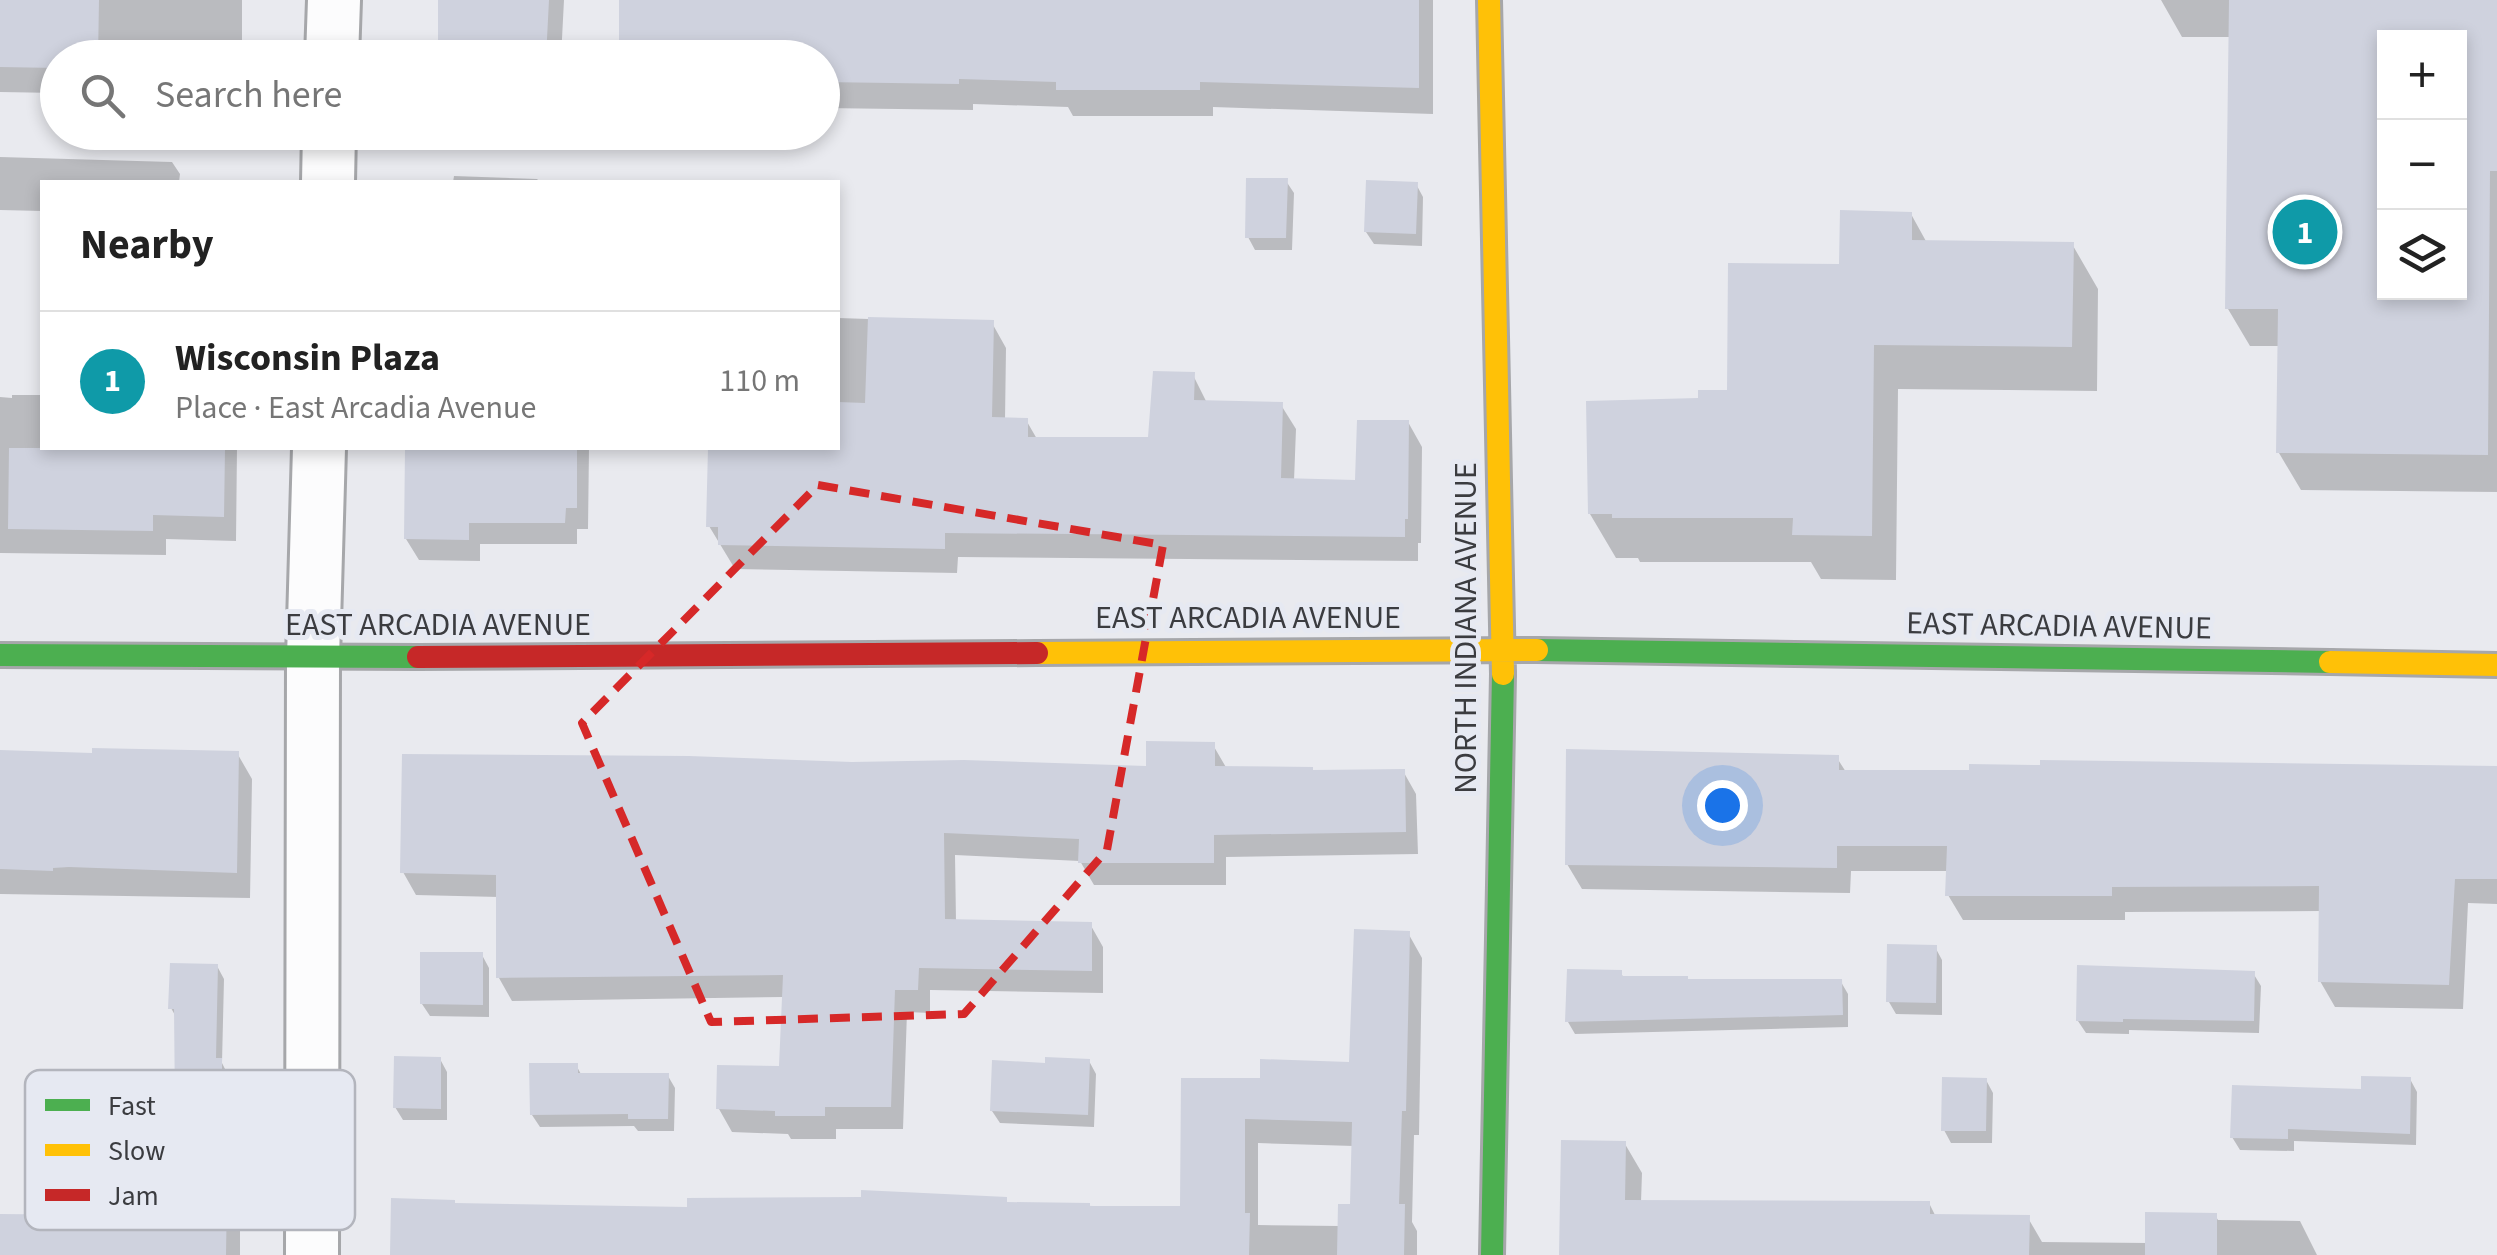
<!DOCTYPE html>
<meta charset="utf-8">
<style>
:root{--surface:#fff;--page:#f2f2f2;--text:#222;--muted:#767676;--line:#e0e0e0;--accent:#0b8043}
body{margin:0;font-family:"Source Sans 3",sans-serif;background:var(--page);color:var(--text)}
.controls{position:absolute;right:30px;top:30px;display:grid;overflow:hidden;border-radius:0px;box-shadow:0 5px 15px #0003}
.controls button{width:90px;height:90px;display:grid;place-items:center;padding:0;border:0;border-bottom:2px solid var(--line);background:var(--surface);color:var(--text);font:50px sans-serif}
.you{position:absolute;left:1722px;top:805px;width:35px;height:35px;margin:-25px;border:8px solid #fff;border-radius:50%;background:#1a73e8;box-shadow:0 0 0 15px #1a73e833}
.badge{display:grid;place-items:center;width:65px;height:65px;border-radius:50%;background:var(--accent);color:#fff;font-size:32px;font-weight:700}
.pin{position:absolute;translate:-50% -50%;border:5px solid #fff;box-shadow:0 2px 10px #0006}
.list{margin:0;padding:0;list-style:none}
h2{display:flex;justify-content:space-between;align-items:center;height:130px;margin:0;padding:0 40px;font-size:42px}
h2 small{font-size:32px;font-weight:400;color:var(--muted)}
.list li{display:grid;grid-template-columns:65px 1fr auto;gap:30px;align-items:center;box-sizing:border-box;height:140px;padding:0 40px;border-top:2px solid var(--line)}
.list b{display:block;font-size:38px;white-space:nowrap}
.list p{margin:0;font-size:32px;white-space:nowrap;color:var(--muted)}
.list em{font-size:32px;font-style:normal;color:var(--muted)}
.icon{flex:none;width:55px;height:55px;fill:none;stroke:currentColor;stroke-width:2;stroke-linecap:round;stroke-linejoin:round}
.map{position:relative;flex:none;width:2497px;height:1255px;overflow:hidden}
.search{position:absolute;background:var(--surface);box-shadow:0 5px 15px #0003;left:40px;top:40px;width:800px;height:110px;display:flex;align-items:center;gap:25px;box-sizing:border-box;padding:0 35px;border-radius:55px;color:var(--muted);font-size:38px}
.panel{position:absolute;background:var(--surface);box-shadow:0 5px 15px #0003;left:40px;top:180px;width:800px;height:270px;border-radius:0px}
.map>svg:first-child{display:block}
</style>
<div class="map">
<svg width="2497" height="1255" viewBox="0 0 2497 1255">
<rect width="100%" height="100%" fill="#e9eaef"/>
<!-- shadow -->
<path fill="#0003" fill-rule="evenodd" d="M0,0H242V40H221V55L58,58V93L0,92Z
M441,0H564L561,58H440Z
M621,0H1433V114L1213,107V116H1073L1068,107L973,104V110L822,108V58H621Z
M2161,0H2497V492L2301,490L2279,453L2280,346H2250L2228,309L2231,37H2182ZM2384,38H2460V292H2384Z
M0,157L172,162L180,174L179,182H42V211L0,210Z
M454,176L537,179L540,182H453Z
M1286,181L1294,193L1292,250H1255L1248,237Z
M1416,184L1423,197L1422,246L1374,244L1366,232Z
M1911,214L1927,243L2072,244L2098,289L2097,391L1898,389L1896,580L1821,579L1811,562H1640L1638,558H1616L1590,514L1700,400L1729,393L1841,267Z
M838,318L992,323L1006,348L1005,420H1026L1037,439H1151L1193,375L1207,403L1281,405L1296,429L1294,481L1357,483L1408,422L1422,447L1421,543H1418V561L958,557L957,573L735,569L709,526L710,448H838Z
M12,395H42V448H237L236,541L166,539V555L0,553V397L12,398Z
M408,448H589L588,529H577V544H480V561L419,560L406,539Z
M1213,745L1227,769L1314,773L1403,771L1416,794L1418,854L1226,857V885H1094L1080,861L955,855L956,922L1090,924L1103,947V993L930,990V1013L907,1012L903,1129H836V1139H791L788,1134L732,1132L719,1109L781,1069L784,997L512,1001L499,978V897L416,895L403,872L1148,769Z
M0,751L95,756L237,753L252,779L250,898L0,894Z
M1837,758L1846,772L2497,768V904L2468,903L2463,1009L2335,1007L2320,981L2321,911L2125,912V920H1963L1948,895V871H1851L1850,893L1582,889L1567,864Z
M1408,933L1422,958L1419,1135H1414L1412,1222L1417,1231V1255H392L456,1206L690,1210L1008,1204L1182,1208L1262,1080L1351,1065ZM1258,1143L1354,1146L1353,1207L1340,1226L1258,1225Z
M1935,947L1942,960V1015L1896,1014L1889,1002Z
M482,955L489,968V1017L430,1016L422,1004Z
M217,966L224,979L222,1063L227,1073V1119H185L178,1106L176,1017L171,1008Z
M1620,972L1624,978L1689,982H1841L1848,994V1027L1575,1034L1568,1022Z
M2253,973L2261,986L2259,1033L2129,1030V1034L2086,1033L2078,1021Z
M440,1059L447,1072V1120H403L395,1107Z
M1089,1061L1096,1074L1094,1127L1000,1123L992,1111L1047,1066Z
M576,1065L582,1076H668L675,1088L674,1131H638L634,1126L540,1127L532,1115Z
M2410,1079L2417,1092L2416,1145L2294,1141V1151L2240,1150L2232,1137Z
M1986,1080L1993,1093L1992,1143H1951L1944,1130Z
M1625,1144L1642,1173L1641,1202L1929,1203L1936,1217L2028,1218L2042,1242L2148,1243L2215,1215L2218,1220L2300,1221L2317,1255H1562Z
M225,1195L240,1221V1255H0V1218L79,1219Z"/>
<!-- building -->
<path fill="#cfd2de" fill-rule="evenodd" d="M0,0H99L98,58H58V68L0,67Z
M438,0H549L546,58H438Z
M619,0H1419V88L1200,82V90H1056V82L959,79V84L822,82V58H806V49H687V58H619Z
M2229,0H2497V171H2490L2488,455L2276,453L2278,309H2225ZM2384,38H2460V292H2384Z
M1246,178H1288L1286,238H1245Z
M1366,180L1418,182L1416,234L1364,232Z
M1840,210L1912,212V240L2074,242L2072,347L1874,345L1872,536L1792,535L1793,518H1612V514H1588L1586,401L1698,398V390H1727L1728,263L1839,264Z
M868,317L994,320L992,417L1028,418V437H1148L1153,371L1195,372L1194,400L1283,402L1281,478L1355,480L1357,420H1409L1408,519H1405V537L945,533V549L718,545V527H706L708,448H838V402L865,403Z
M9,448H225L224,517L153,515V531L8,529Z
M405,448H577V508H566L565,523H469V540L404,539Z
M1146,741L1215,742V766L1313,767V770L1405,769L1406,832L1214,835V863H1078L1079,839L944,833L945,919L1092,922V971L919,968L918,990H895L891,1107H825V1116H775V1111L716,1109L717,1065L779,1066L783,975L496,978V875L400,873L402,754L689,756L852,762L964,760L1146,766Z
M92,748L239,751L237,873L69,867L53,868V871L0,869V750L92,753Z
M1566,749L1839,755V770H1969V764L2040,765V760L2497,766V879H2455L2449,985L2318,982L2319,886L2112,887V896H1945L1947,846H1837V868L1565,865Z
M1354,929L1410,931L1406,1111H1402L1399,1204H1405L1404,1255H1337L1338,1204H1350L1352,1122L1245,1119V1213H1250L1249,1255H390L391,1198L455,1200V1203L687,1207V1198L861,1197V1190L1007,1197V1202L1090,1203V1206H1180L1181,1078H1260V1059L1349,1062Z
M1887,944L1937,945L1936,1003L1886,1002Z
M420,952H483V1005L420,1004Z
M170,963L218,964L216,1058H222V1107H175L174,1009H168Z
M2077,965L2255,971L2254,1021L2123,1019V1022L2076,1021Z
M1567,969L1622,970V976H1688V979H1842L1843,1015L1565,1022Z
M394,1056L441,1057V1109L393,1108Z
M1045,1057L1090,1059L1088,1115L990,1111L992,1060L1045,1063Z
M529,1063H578V1073H669L668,1119H628V1114L530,1115Z
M2361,1076L2411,1077L2410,1134L2288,1129V1139L2230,1138L2232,1085L2361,1089Z
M1942,1077L1987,1078L1986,1131H1941Z
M1561,1140L1626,1141L1625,1200L1930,1201V1214L2030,1215L2029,1255H1559Z
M100,1191L227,1192L226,1255H0V1214L100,1215Z
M2145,1212L2217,1213V1255H2145Z"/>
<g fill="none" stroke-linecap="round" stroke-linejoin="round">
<defs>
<path id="street" d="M332,58L334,0
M328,182L329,132
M312,1255L313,658L319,448"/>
<path id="fast" d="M1537,650L2330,662
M0,655L418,657
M1492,1255L1503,674"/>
<path id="slow" d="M1489,0L1503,674
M1037,653L1537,650
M2330,662L2497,665"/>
<path id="jam" d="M418,657L1037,653"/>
</defs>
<!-- street casing -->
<use href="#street" stroke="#a6a7aa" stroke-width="58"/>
<!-- fast casing -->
<use href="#fast" stroke="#a6a7aa" stroke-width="28"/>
<!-- slow casing -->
<use href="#slow" stroke="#a6a7aa" stroke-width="28"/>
<!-- jam casing -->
<use href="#jam" stroke="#a6a7aa" stroke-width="28"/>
<!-- street -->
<use href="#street" stroke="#fcfcfd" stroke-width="52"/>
<!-- fast -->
<use href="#fast" stroke="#4caf50" stroke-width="22"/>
<!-- slow -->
<use href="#slow" stroke="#ffc107" stroke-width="22"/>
<!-- jam -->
<use href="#jam" stroke="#c62828" stroke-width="22"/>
</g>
<!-- marked area -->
<path fill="none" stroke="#d62828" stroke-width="8" stroke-dasharray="20 12" stroke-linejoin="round" d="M818,485L1163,545L1107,850L964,1014L711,1022L582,723Z"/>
<g text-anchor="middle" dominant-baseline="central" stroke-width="10" stroke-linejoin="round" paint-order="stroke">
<!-- street labels -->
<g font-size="32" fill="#3b3c40" stroke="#e6e9f2">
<text x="1248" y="618">EAST ARCADIA AVENUE</text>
<text x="438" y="625">EAST ARCADIA AVENUE</text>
<text transform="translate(2059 626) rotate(1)">EAST ARCADIA AVENUE</text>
<text transform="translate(1466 628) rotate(-90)">NORTH INDIANA AVENUE</text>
</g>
</g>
<!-- legend -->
<rect x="25" y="1070" width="330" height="160" rx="15" fill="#e6e9f2" stroke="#b3b5bd" stroke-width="2.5"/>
<rect x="45" y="1099" width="45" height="12" fill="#4caf50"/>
<rect x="45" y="1144" width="45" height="12" fill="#ffc107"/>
<rect x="45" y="1189" width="45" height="12" fill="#c62828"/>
<g font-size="28" fill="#3b3c40">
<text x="108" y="1115">Fast</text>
<text x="108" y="1160">Slow</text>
<text x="108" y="1205">Jam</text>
</g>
</svg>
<div class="controls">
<button>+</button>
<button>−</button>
<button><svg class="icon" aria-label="layers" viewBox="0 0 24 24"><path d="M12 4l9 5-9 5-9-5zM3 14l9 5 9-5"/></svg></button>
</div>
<div class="you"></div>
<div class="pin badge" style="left:2305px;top:232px;background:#0f9aa8">1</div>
<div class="search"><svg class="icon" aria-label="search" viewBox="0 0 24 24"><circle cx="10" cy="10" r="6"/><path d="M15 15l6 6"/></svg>Search here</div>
<section class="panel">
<h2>Nearby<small></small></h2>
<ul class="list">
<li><span class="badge" style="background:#0f9aa8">1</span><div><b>Wisconsin Plaza</b><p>Place · East Arcadia Avenue</p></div><em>110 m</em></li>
</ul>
</section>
</div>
